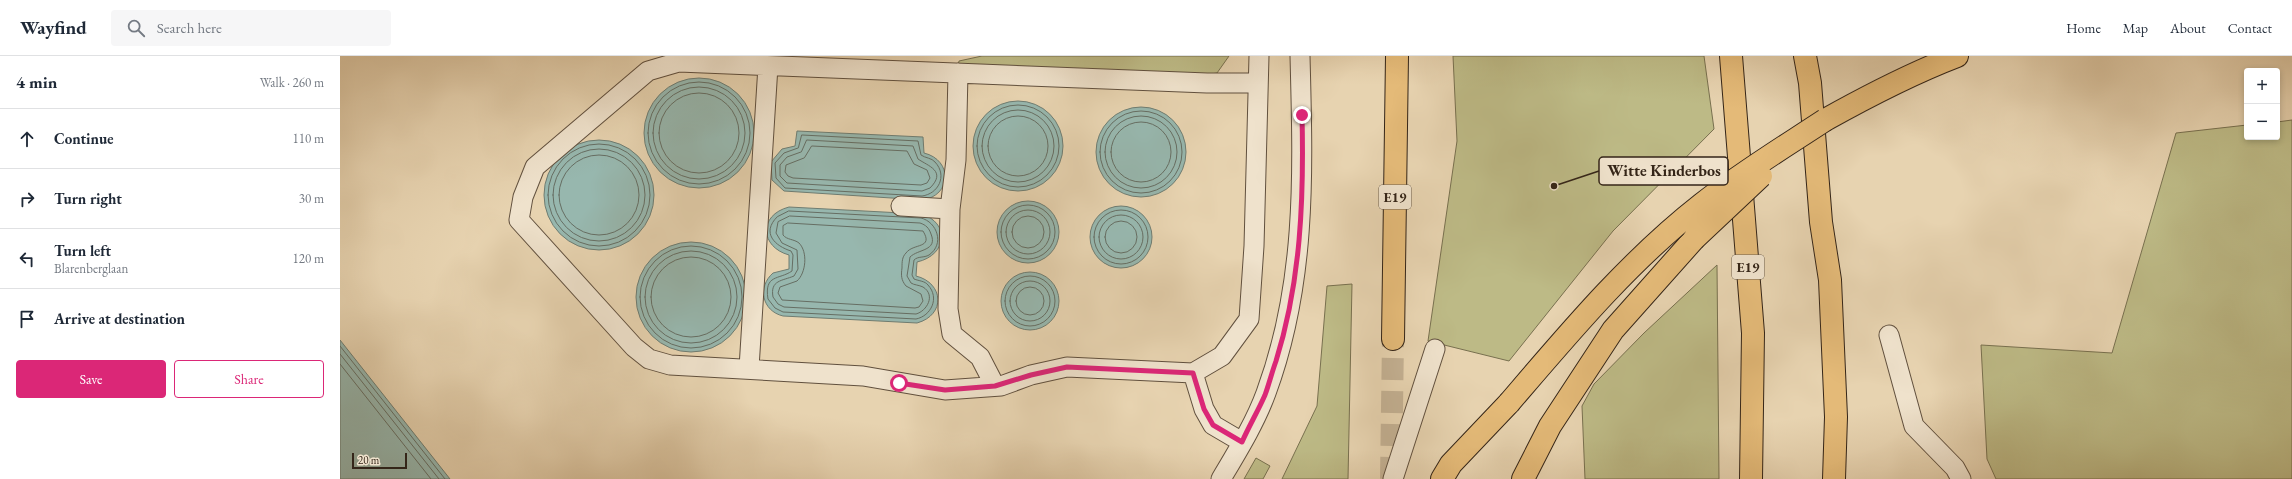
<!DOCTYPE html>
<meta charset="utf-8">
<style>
:root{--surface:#fff;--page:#f6f6f7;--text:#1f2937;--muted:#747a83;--line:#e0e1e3;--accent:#db2777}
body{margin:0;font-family:"EB Garamond",serif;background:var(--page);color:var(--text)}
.controls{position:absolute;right:12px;top:12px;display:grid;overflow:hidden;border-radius:4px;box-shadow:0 2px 6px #0003}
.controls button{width:36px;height:36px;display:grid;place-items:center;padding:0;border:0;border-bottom:1px solid var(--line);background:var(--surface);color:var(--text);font:20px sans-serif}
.scale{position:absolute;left:12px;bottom:10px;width:55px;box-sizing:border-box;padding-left:4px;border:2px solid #342518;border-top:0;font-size:11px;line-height:14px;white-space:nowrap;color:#342518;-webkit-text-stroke:3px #efe2cc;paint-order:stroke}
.stop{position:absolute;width:12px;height:12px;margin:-9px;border:3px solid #db2777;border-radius:50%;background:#fff}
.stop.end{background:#db2777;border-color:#fff;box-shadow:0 1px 4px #0008}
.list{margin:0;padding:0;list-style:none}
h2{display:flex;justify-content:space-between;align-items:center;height:52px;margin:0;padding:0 16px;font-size:17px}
h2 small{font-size:13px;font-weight:400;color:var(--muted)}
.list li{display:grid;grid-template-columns:26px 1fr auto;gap:12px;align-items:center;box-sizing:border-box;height:60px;padding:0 16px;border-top:1px solid var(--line)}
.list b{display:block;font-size:15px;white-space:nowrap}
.list p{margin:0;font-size:13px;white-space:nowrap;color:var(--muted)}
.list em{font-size:13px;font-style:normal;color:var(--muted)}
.actions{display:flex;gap:8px;padding:12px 16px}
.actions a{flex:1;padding:9px 0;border:1px solid var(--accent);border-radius:4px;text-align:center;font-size:14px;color:var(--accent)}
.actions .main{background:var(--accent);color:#fff}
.icon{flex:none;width:22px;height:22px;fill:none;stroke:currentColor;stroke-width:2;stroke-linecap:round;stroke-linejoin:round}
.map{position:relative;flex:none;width:1952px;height:423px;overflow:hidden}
header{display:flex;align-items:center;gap:24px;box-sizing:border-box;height:56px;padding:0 20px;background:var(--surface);border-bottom:1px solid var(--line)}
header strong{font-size:19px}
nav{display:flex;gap:22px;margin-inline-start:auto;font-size:14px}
.search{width:280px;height:36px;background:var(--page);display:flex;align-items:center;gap:10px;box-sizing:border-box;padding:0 14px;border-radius:4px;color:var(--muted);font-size:15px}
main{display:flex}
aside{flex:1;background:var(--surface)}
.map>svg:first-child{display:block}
</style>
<header>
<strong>Wayfind</strong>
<div class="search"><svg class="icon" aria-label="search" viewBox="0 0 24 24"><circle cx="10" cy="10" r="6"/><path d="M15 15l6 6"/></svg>Search here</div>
<nav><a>Home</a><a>Map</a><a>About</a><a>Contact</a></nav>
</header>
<main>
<aside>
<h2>4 min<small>Walk · 260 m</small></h2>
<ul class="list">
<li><svg class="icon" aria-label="ahead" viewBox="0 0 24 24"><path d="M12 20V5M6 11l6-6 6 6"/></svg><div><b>Continue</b></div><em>110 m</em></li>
<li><svg class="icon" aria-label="right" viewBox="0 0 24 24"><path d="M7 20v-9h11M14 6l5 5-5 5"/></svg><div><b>Turn right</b></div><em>30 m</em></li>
<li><svg class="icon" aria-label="left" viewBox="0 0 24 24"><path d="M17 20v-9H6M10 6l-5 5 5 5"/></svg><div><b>Turn left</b><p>Blarenberglaan</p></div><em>120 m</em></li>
<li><svg class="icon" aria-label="arrive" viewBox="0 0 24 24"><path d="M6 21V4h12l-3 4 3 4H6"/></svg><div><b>Arrive at destination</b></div></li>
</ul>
<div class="actions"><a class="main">Save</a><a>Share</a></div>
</aside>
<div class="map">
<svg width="1952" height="423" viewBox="0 0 1952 423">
<rect width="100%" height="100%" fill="#e7d3b0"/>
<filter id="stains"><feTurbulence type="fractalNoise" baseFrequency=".005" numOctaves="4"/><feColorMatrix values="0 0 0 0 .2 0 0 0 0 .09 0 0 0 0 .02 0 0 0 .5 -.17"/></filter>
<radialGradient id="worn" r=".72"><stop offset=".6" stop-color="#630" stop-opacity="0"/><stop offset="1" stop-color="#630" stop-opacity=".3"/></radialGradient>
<!-- green -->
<path fill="#bdba86" stroke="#78704f" d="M642,0H889L877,17L853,21L618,10L619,5Z
M1113,0H1364L1374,73L1273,175L1169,305L1088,285L1117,85Z
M1952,64V423H1656L1647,403L1641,289L1772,297L1836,77L1907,69V81H1937V66Z
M1377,209L1379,423H1245L1242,350L1254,328L1304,277Z
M1012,228L1008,423H942L977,350L987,230Z
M916,402L930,410L923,423H904Z"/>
<!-- water -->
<path fill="#97b7ae" stroke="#6f7d72" d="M304 77a55 55 0 1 1 110 0a55 55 0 1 1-110 0Z
M633 90a45 45 0 1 1 90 0a45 45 0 1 1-90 0Z
M756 96a45 45 0 1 1 90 0a45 45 0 1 1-90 0Z
M457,75L583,81L584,97C613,104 612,140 582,144L444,135L432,124L431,106L442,93L455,90Z
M204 139a55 55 0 1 1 110 0a55 55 0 1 1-110 0Z
M657 176a31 31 0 1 1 62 0a31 31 0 1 1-62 0Z
M750 181a31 31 0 1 1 62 0a31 31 0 1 1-62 0Z
M449,151L581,158C610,166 608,199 577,206L576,220C604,227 606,259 577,267L443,260C422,255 417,231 433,217L449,213V199C420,191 418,159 449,151Z
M296 241a55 55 0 1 1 110 0a55 55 0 1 1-110 0Z
M661 245a29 29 0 1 1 58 0a29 29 0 1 1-58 0Z
M0,284L110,423H0Z"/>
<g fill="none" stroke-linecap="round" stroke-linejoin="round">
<!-- shore -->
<path stroke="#666e63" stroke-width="1" d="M308 77a51 51 0 1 1 102 0a51 51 0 1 1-102 0Z
M313 77a46 46 0 1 1 92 0a46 46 0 1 1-92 0Z
M319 77a40 40 0 1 1 80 0a40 40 0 1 1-80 0Z
M637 90a41 41 0 1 1 82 0a41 41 0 1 1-82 0Z
M642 90a36 36 0 1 1 72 0a36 36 0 1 1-72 0Z
M760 96a41 41 0 1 1 82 0a41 41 0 1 1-82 0Z
M648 90a30 30 0 1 1 60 0a30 30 0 1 1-60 0Z
M765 96a36 36 0 1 1 72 0a36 36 0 1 1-72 0Z
M771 96a30 30 0 1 1 60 0a30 30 0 1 1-60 0Z
M462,79L578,85L581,99C585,102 592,102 595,106C608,120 598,138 582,140L445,132L436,122L435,107L444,97L458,92Z
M467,84L573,90L578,103C588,110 607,115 590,132L582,135L447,127L440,120V109L447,101L461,96Z
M208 139a51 51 0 1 1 102 0a51 51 0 1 1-102 0Z
M472,90L567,95L574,108L587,114L590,122L587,127L581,129L453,122L448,120L445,116L446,109L464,102Z
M213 139a46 46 0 1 1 92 0a46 46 0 1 1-92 0Z
M219 139a40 40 0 1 1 80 0a40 40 0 1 1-80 0Z
M661 176a27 27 0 1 1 54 0a27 27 0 1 1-54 0Z
M754 181a27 27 0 1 1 54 0a27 27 0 1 1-54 0Z
M666 176a22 22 0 1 1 44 0a22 22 0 1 1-44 0Z
M449,155L581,162C597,166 605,188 589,199C584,202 578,200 574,204L572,219L574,223C579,225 585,225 588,229C600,242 591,260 576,263L443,256L435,252L428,243C424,218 439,224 452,215L453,199L451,195C435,190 421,177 437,161Z
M759 181a22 22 0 1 1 44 0a22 22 0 1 1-44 0Z
M672 176a16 16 0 1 1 32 0a16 16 0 1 1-32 0Z
M450,160L580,167C586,169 589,172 591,178C598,195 578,193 570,201L567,220L571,227C574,229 579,229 583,231C596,239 587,255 576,258L444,251L438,248L433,241C430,224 442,225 454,220L458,213L457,194L442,187L436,177L438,166Z
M765 181a16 16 0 1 1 32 0a16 16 0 1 1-32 0Z
M448,167L583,175C594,193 573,187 566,197C562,201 562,206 562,212C561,219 561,224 566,230L581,238L583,245L579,251L575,252L442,244L438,237L440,231L457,225C466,217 468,196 459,187C454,183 447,184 443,179V170Z
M300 241a51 51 0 1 1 102 0a51 51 0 1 1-102 0Z
M305 241a46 46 0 1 1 92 0a46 46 0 1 1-92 0Z
M311 241a40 40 0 1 1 80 0a40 40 0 1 1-80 0Z
M665 245a25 25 0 1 1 50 0a25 25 0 1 1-50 0Z
M670 245a20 20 0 1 1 40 0a20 20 0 1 1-40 0Z
M676 245a14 14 0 1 1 28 0a14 14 0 1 1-28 0Z
M0,290L105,423
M0,298L99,423
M0,308L91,423"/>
<!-- highway-tunnel -->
<path stroke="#c3b092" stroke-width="22" stroke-dasharray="22 11" stroke-linecap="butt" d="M1051,423L1053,283"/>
<defs>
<path id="minor" d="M618,17L616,104L610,153L608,253L612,278L640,301L655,330
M561,150L610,153
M1549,279L1574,370L1615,412L1621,423
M409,312L428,10
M853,317L882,300L909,263L914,190L919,0
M902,386L873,369L864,353L853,317L727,311L691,319L661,330L605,334L523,320L330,309L309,303L294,291L179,164L183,141L195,111L308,15L339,6L867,27H918
M881,423C897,396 915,367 926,337C967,226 963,116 960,0
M1053,423L1095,293"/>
<path id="highway" d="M1391,0L1413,277L1411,423
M1465,0L1470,27L1481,166L1490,224L1496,361L1494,423
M1485,64C1528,40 1570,18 1617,0
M1053,283L1057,0
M1102,423L1111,408L1169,347
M1183,423L1210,370L1273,274L1354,183"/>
</defs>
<!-- minor casing -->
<use href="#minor" stroke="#61503e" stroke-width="21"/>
<!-- highway casing -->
<use href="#highway" stroke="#342518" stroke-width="24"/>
<!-- minor -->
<use href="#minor" stroke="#efe2cc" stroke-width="19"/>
<!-- highway -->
<use href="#highway" stroke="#e4ba78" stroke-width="22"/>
<defs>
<path id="highway-bridge" d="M1354,183L1421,120
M1169,347C1229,277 1289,205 1362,148C1401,117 1444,91 1485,64"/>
</defs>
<!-- highway-bridge casing -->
<use href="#highway-bridge" stroke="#342518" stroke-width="24" stroke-linecap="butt"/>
<!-- highway-bridge -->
<use href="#highway-bridge" stroke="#e4ba78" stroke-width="22"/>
</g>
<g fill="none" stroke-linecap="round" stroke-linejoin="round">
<!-- route -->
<path stroke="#db2777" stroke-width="5" d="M559,327L605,334L655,330L691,319L727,311L853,317L864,353L873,369L902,386C909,370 918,355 925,339C929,328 932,316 936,305C961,225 964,142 962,59"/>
</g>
<g text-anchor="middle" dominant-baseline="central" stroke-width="3" stroke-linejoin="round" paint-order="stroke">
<!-- shield labels -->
<g fill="#efe2cc" stroke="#6c5e4e" stroke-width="1">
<rect x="1039" y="129" width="32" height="24" rx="3"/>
<rect x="1392" y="199" width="32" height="24" rx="3"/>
</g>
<g font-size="14" font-weight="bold" fill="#342518">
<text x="1055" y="141">E19</text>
<text x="1408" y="211">E19</text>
</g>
</g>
<!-- callouts -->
<path fill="none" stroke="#342518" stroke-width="1.5" d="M1214 130L1259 115"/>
<circle fill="#342518" stroke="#efe2cc" stroke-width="1.5" cx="1214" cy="130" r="4"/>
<rect fill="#efe2cc" stroke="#342518" stroke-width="1.5" x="1259" y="101" width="129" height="28" rx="4"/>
<g font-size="16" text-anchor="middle" font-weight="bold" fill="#342518">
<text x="1324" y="120">Witte Kinderbos</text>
</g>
<rect width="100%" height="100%" filter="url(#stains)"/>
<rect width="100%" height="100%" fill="url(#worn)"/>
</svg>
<div class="controls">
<button>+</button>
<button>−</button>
</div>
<div class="scale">20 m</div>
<div class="stop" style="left:559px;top:327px"></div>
<div class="stop end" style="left:962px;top:59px"></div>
</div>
</main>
